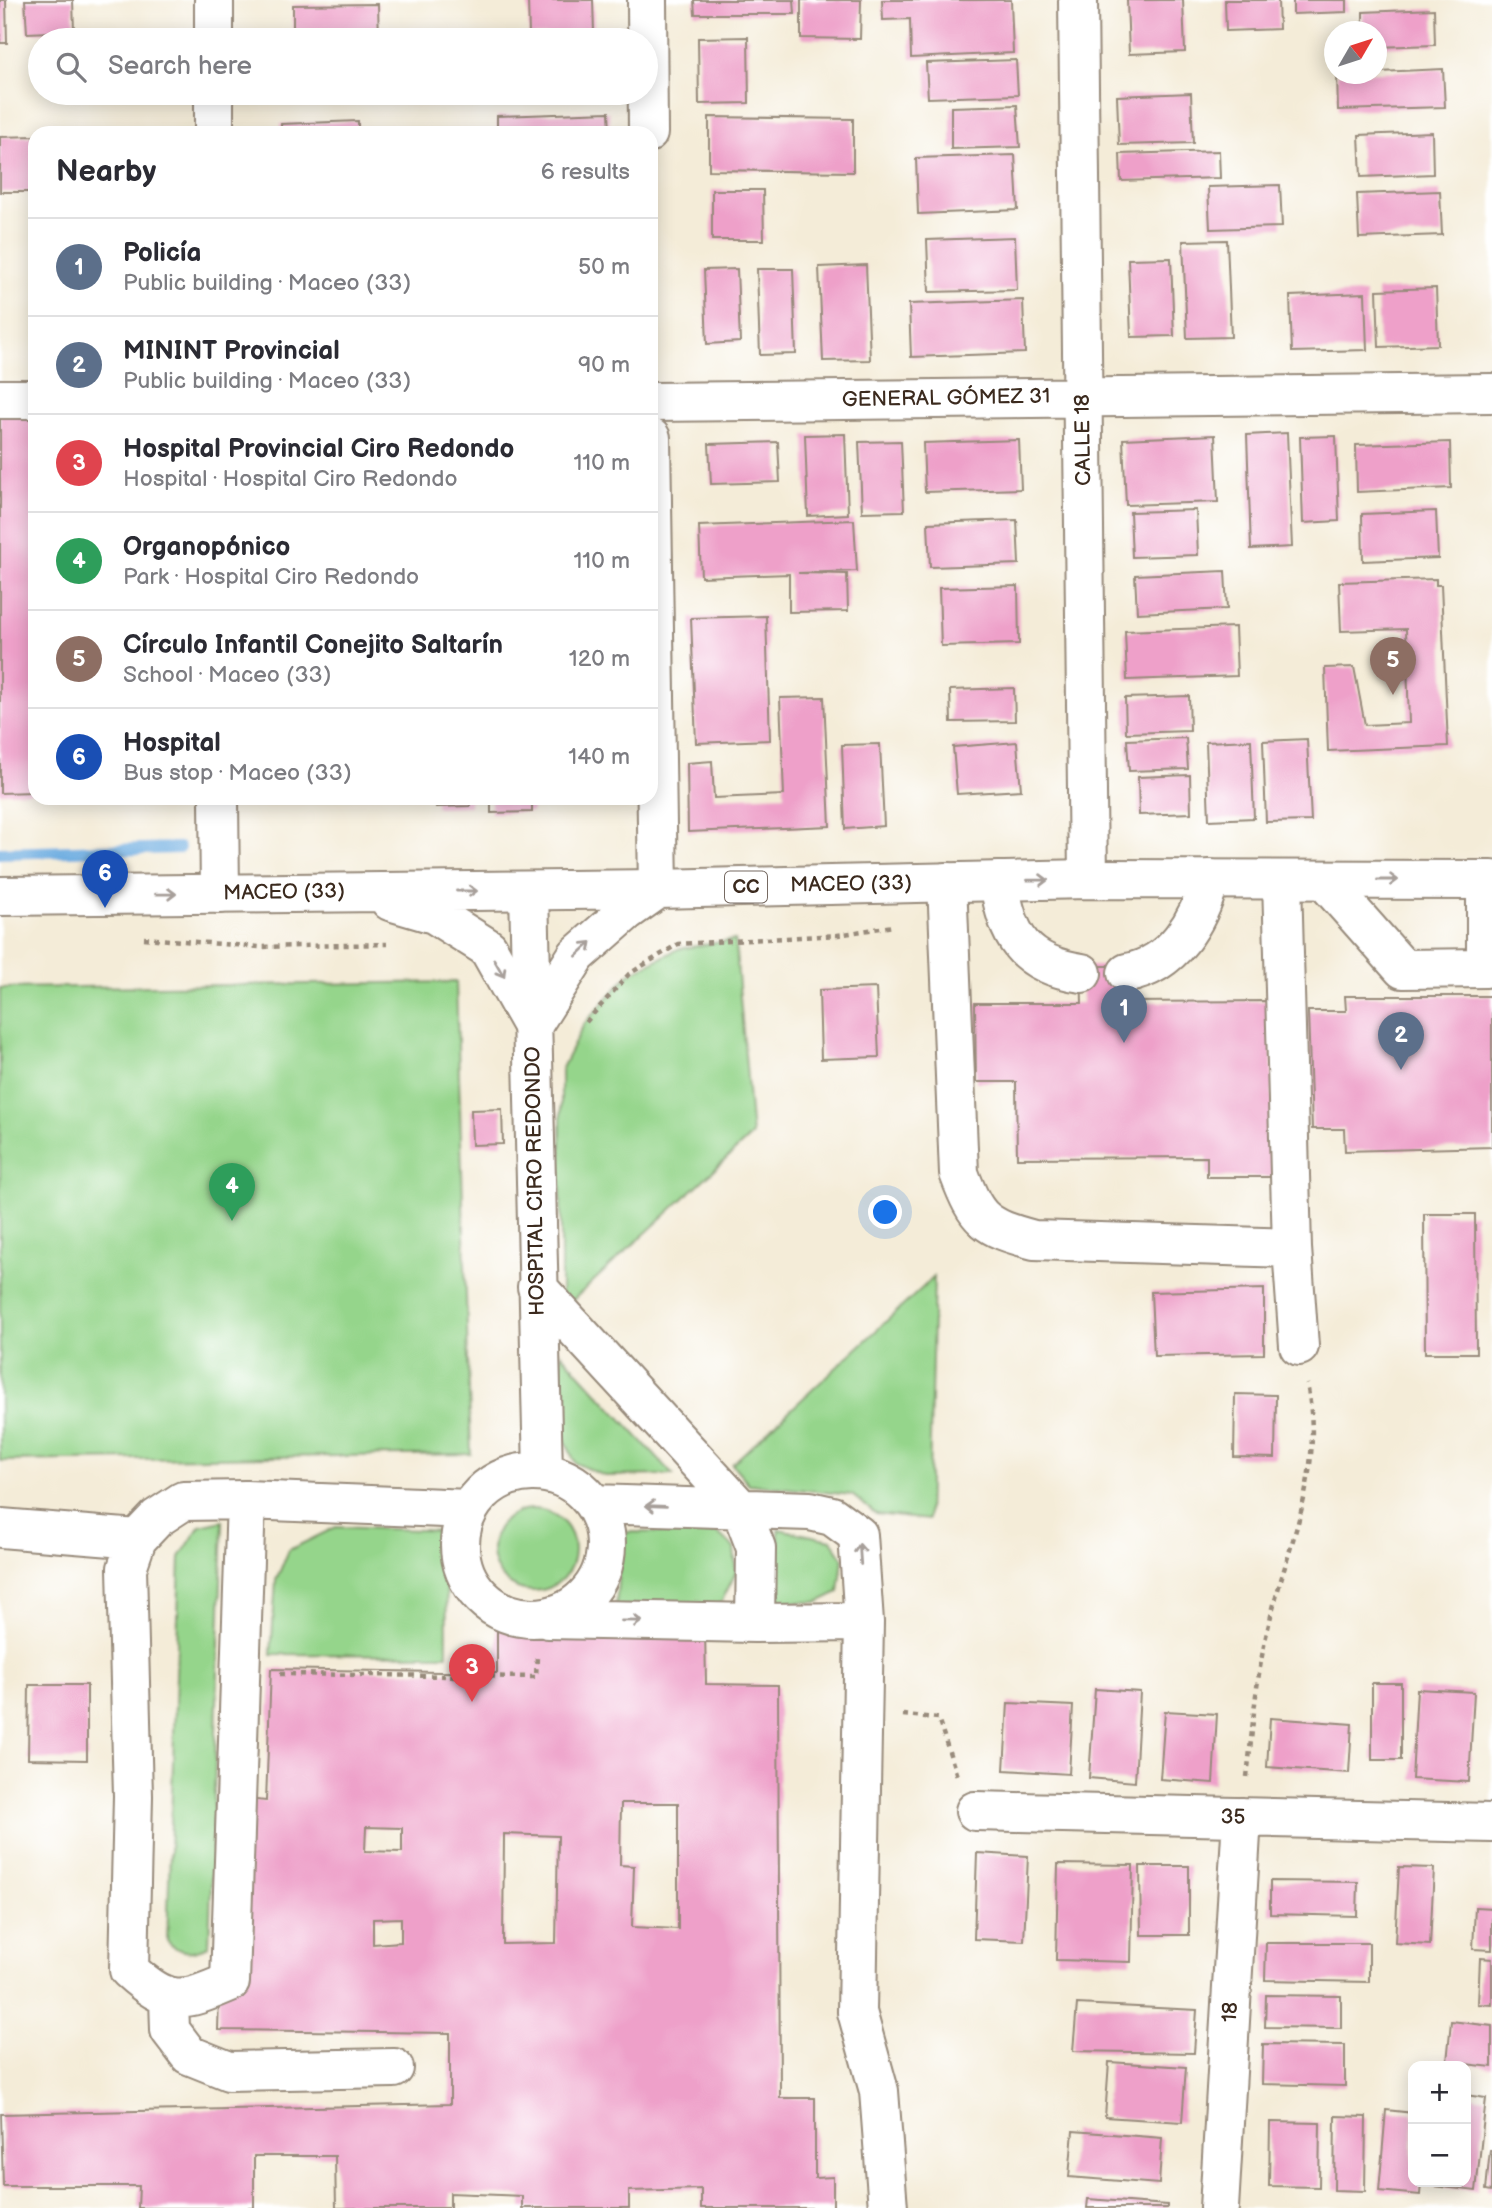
<!DOCTYPE html>
<meta charset="utf-8">
<style>
:root{--surface:#fff;--page:#f2f2f3;--text:#2b2b33;--muted:#7c7c81;--line:#e1e1e2;--accent:#ea580c}
body{margin:0;font-family:"Balsamiq Sans",sans-serif;background:var(--page);color:var(--text)}
.controls{position:absolute;right:21px;bottom:21px;display:grid;overflow:hidden;border-radius:14px;box-shadow:0 4px 18px #0003}
.controls button{width:63px;height:63px;display:grid;place-items:center;padding:0;border:0;border-bottom:2px solid var(--line);background:var(--surface);color:var(--text);font:35px sans-serif}
.compass{position:absolute;left:1324px;top:21px;width:63px;height:63px;border-radius:50%;background:var(--surface);box-shadow:0 4px 18px #0003;rotate:51deg}
.you{position:absolute;left:886px;top:1213px;width:24px;height:24px;margin:-18px;border:5px solid #fff;border-radius:50%;background:#1a73e8;box-shadow:0 0 0 10px #1a73e833}
.badge{display:grid;place-items:center;width:46px;height:46px;border-radius:50%;background:var(--accent);color:#fff;font-size:23px;font-weight:700}
.pin{position:absolute;translate:-50% -58px;filter:drop-shadow(0 2px 4px #0008)}
.pin::after{content:'';position:absolute;top:37px;width:24px;height:21px;background:inherit;clip-path:polygon(0 0,100% 0,50% 100%)}
.list{margin:0;padding:0;list-style:none}
h2{display:flex;justify-content:space-between;align-items:center;height:91px;margin:0;padding:0 28px;font-size:30px}
h2 small{font-size:23px;font-weight:400;color:var(--muted)}
.list li{display:grid;grid-template-columns:46px 1fr auto;gap:21px;align-items:center;box-sizing:border-box;height:98px;padding:0 28px;border-top:2px solid var(--line)}
.list b{display:block;font-size:26px;white-space:nowrap}
.list p{margin:0;font-size:23px;white-space:nowrap;color:var(--muted)}
.list em{font-size:23px;font-style:normal;color:var(--muted)}
.icon{flex:none;width:38px;height:38px;fill:none;stroke:currentColor;stroke-width:2;stroke-linecap:round;stroke-linejoin:round}
.map{position:relative;flex:none;width:1492px;height:2208px;overflow:hidden}
.search{position:absolute;background:var(--surface);box-shadow:0 4px 18px #0003;left:28px;top:28px;width:630px;height:77px;display:flex;align-items:center;gap:18px;box-sizing:border-box;padding:0 24px;border-radius:38px;color:var(--muted);font-size:26px}
.panel{position:absolute;background:var(--surface);box-shadow:0 4px 18px #0003;left:28px;top:126px;width:630px;height:679px;border-radius:21px}
.map>svg:first-child{display:block}
</style>
<div class="map">
<svg width="1492" height="2208" viewBox="0 0 1492 2208">
<rect width="100%" height="100%" fill="#fff"/>
<filter id="ink" filterUnits="userSpaceOnUse"><feTurbulence type="fractalNoise" baseFrequency=".0143" numOctaves="2"/><feDisplacementMap in="SourceGraphic" scale="14" xChannelSelector="R" yChannelSelector="G"/><feConvolveMatrix kernelMatrix="1 2 1 2 8 2 1 2 1" color-interpolation-filters="sRGB"/></filter>
<filter id="wash" filterUnits="userSpaceOnUse"><feTurbulence type="fractalNoise" baseFrequency=".00686" numOctaves="4" result="noise"/><feDisplacementMap in="SourceGraphic" scale="28" xChannelSelector="R" yChannelSelector="G"/><feGaussianBlur stdDeviation="1.57" result="paint"/><feColorMatrix in="noise" values="0 0 0 0 0 0 0 0 0 0 0 0 0 0 0 0 0 1.4 0 .05"/><feComposite in="paint" operator="in"/></filter>
<g filter="url(#wash)">
<rect width="100%" height="100%" fill="#f4ecd8"/>
<!-- green -->
<path fill="#95d58b" stroke="#688054" stroke-width="2" d="M735,940L752,1135L561,1311V1070L584,1024L629,974L678,949Z
M456,982L471,1454L0,1461V988Z
M934,1277L928,1520L876,1514L852,1495L749,1484L732,1464Z
M561,1353L673,1475L604,1476L575,1463L560,1428Z
M492 1550a41 41 0 1 1 82 0a41 41 0 1 1-82 0Z
M223,1521L209,1946C192,1953 180,1955 167,1941L180,1557L200,1526Z
M336,1527L446,1531L447,1655L271,1654L276,1580L289,1550Z
M779,1529L831,1540L843,1558L839,1592L818,1602H776Z
M622,1532L718,1533L734,1548L736,1572L719,1607L616,1606Z"/>
<g fill="none" stroke-linecap="round" stroke-linejoin="round">
<!-- stream -->
<path stroke="#6cace0" stroke-width="12" d="M0,853L179,848"/>
</g>
<g id="blocks">
<!-- building -->
<path fill="#eea0c9" fill-rule="evenodd" d="M0,0H6L7,43H0Z
M25,0H73L74,31L27,33Z
M528,0H593L594,33L529,35Z
M694,0H794L795,14H695Z
M801,0H861L860,39L801,38Z
M882,0H1011L1013,53L911,58L910,19L883,20Z
M1127,0H1183L1185,52L1129,54Z
M1225,0H1278L1279,29L1226,31Z
M1293,0H1347V12L1293,14Z
M378,4L379,40H293V5Z
M1434,9L1435,45L1376,47V32H1363V12Z
M748,37L749,103L699,104L698,38Z
M1016,60L1018,95L928,98L926,63Z
M1443,69L1445,107L1338,110L1337,74Z
M295,93H383V95L295,97Z
M1191,93L1193,143L1119,145L1117,96Z
M1017,105L1020,147L951,149V107Z
M609,112L610,133H497V116Z
M709,117L853,119V172L709,170Z
M358,121V133H281V124Z
M1432,132L1433,174L1361,177L1359,135Z
M35,136V192H0V137Z
M1219,151L1220,178L1121,181L1120,154Z
M1015,155L1018,210L918,214L916,158Z
M1280,185L1282,227L1210,229L1208,187Z
M712,190H763L764,240H712Z
M1440,191L1442,235L1359,238L1357,194Z
M1015,237L1017,290L929,292L927,240Z
M1227,240L1231,337L1187,338L1183,241Z
M1171,258L1174,336L1131,337L1128,259Z
M866,265L870,360L823,361L819,267Z
M737,269L740,342L707,344L704,270Z
M757,269H793L796,354L760,355Z
M1436,288L1438,345L1379,347L1377,290Z
M1365,293L1367,350L1292,352L1290,296Z
M1023,300L1025,353L911,357L909,304Z
M0,412H35V792L0,793Z
M1287,433L1292,547L1251,549L1247,435Z
M845,434L848,514L808,516L805,435Z
M1215,435L1218,502L1126,505L1123,439Z
M1336,436L1339,521L1303,523L1300,437Z
M1019,440L1021,489L925,492L923,443Z
M901,441L904,511L862,512L859,442Z
M778,442L780,482L711,484L709,444Z
M1450,442L1451,488L1357,492L1356,445Z
M1196,510L1198,555L1132,557L1130,512Z
M1436,511L1438,558L1363,561L1362,514Z
M854,520L857,571L798,573L847,574L848,611L789,612V574L701,577L699,526Z
M1017,520L1019,564L930,567L928,523Z
M1225,571L1227,609L1137,613L1135,575Z
M1436,579V585H1441L1448,746L1328,751L1325,668L1354,667L1365,725L1409,723L1406,629L1341,631L1339,582Z
M1018,586L1019,644L941,646L939,588Z
M766,616L770,740L696,743L691,618Z
M1235,627L1237,676L1127,680L1125,631Z
M1014,688L1015,721L951,722L950,690Z
M1189,696L1190,731L1126,733L1125,698Z
M824,697L830,826L688,832L687,763L712,761L714,798L784,795L780,698Z
M1186,738L1188,769L1129,771L1127,740Z
M1307,739L1311,821L1266,822L1263,741Z
M1251,740L1254,818L1209,820L1206,742Z
M1017,742L1021,790L957,794L953,747Z
M880,744L884,826L845,829L842,745Z
M1190,775L1191,813L1139,815L1138,777Z
M435,798H470V806L436,807Z
M491,798H532V812L491,813Z
M1081,966H1128V1002L1271,1001L1274,1177H1207V1157L1017,1158L1016,1082H976L975,1003H1082Z
M876,988L879,1057L821,1059L819,990Z
M1345,996H1492V1147L1345,1151L1344,1129H1312L1308,1011H1346Z
M502,1109L503,1144L472,1145L471,1110Z
M1424,1214H1475L1476,1353H1425Z
M1264,1289V1354L1154,1356L1151,1292Z
M1235,1394L1276,1395L1275,1458L1234,1457Z
M497,1623L705,1629L706,1684L778,1685L780,2098H815V2178L833,2177V2208H701V2189L629,2191V2208H522V2196L450,2193V2208H336L335,2156H254V2208H138L139,2186H3L1,2114L450,2104V2033L218,2030L225,1797L266,1801L271,1669L497,1673ZM621,1803H678V1929L632,1927L634,1866L620,1865ZM366,1827L402,1828V1852L365,1851ZM504,1834L558,1836L556,1943L503,1944ZM401,1918V1942L373,1944V1919Z
M1372,1683H1401V1760H1372Z
M29,1685H87V1760L28,1759Z
M1095,1689L1140,1692L1135,1782L1089,1778Z
M1417,1689L1474,1692L1469,1782L1412,1779Z
M1008,1703L1073,1706L1069,1774L1004,1770Z
M1165,1711L1217,1714L1213,1783L1160,1779Z
M1270,1718L1352,1724L1349,1773L1267,1767Z
M977,1853L1028,1856L1024,1941L974,1939Z
M1058,1864L1133,1865L1131,1962L1056,1960Z
M1140,1866H1189V1935H1141Z
M1399,1867L1434,1868L1430,1945L1395,1943Z
M1270,1881L1358,1882L1357,1916L1270,1914Z
M1475,1907L1492,1908V1950L1473,1949Z
M1266,1943H1369V1982L1265,1980Z
M1480,1958L1492,1959V2005L1478,2004Z
M1266,1995L1341,1996V2028L1265,2027Z
M1077,2004L1197,2010L1194,2053L1073,2051Z
M1451,2021L1492,2026V2067L1447,2062Z
M1263,2044L1345,2045V2086L1262,2084Z
M1109,2062L1186,2067L1182,2122L1105,2117Z
M1466,2095L1486,2098L1476,2191L1433,2186L1434,2182H1466Z
M1386,2110L1413,2113V2182H1421L1420,2195L1379,2191Z
M1335,2116L1366,2117L1365,2191L1334,2190Z
M1270,2122L1320,2123L1319,2187L1269,2186Z
M1073,2131L1162,2138L1159,2184L1069,2177Z
M1490,2150H1492V2191L1486,2190Z
M1088,2199L1167,2205V2208H1087Z"/>
</g>
</g>
<g filter="url(#ink)">
<use href="#blocks" fill-opacity="0" stroke="#988b7b" stroke-width="2"/>
<g fill="none" stroke-linecap="round" stroke-linejoin="round">
<defs>
<path id="minor" d="M214,0V40
M647,0L648,133
M1078,0L1088,879
M214,93V133
M0,399H35
M651,402L1492,393
M651,438L658,889
M219,798L220,894
M1282,880L1292,1248L1299,1346
M999,881C1007,936 1023,965 1082,973
M1325,881L1403,969L1486,968V880
M947,882L959,1173C977,1221 985,1227 1034,1240L1292,1248
M529,891L543,1472
M1127,973C1173,965 1199,921 1210,879
M537,1287L741,1509L756,1548L755,1623
M460 1545a73 73 0 1 1 146 0a73 73 0 1 1-146 0Z
M246,1500L230,1982C181,2003 169,2006 129,1970L133,1796L127,1568L137,1539L157,1518L183,1501L246,1500L469,1509
M594,1504L810,1511L832,1516L858,1535L864,1622L857,2012L879,2091L888,2208
M1,1528L137,1539
M548,1619L755,1623L864,1622
M975,1811L1492,1823
M169,1998L170,2030L189,2055L229,2071L394,2068
M1219,2208L1242,1817"/>
<path id="major" d="M0,896L658,889L1088,879L1492,880
M390,901L434,914L488,948L532,1026L577,955L627,911L658,889"/>
</defs>
<!-- minor casing -->
<use href="#minor" stroke="#988b7b" stroke-width="42"/>
<!-- major casing -->
<use href="#major" stroke="#988b7b" stroke-width="42"/>
<!-- path -->
<path stroke="#988b7b" stroke-width="4.5" stroke-dasharray="5 5" stroke-linecap="butt" d="M144,938L260,947L387,944
M586,1022L629,974L678,944L838,935L893,926
M280,1674L536,1677L537,1656
M903,1715L938,1718L957,1776
M1247,1777C1253,1726 1256,1674 1269,1624C1289,1539 1325,1475 1307,1384"/>
<!-- minor -->
<use href="#minor" stroke="#fff" stroke-width="38"/>
<!-- major -->
<use href="#major" stroke="#fff" stroke-width="38"/>
</g>
<!-- one-way arrows -->
<defs><path id="oneway-shaft" d="M-6 0H5M1.5-3L5.5 0L1.5 3" fill="none" stroke-width="1.6" stroke-linecap="round" stroke-linejoin="round" transform="scale(1.75)"/></defs>
<g stroke="#a79f9a">
<use href="#oneway-shaft" transform="translate(1038 880) rotate(-1)"/>
<use href="#oneway-shaft" transform="translate(1388 880)"/>
<use href="#oneway-shaft" transform="translate(467 891)"/>
<use href="#oneway-shaft" transform="translate(166 894) rotate(-1)"/>
<use href="#oneway-shaft" transform="translate(584 949) rotate(-43)"/>
<use href="#oneway-shaft" transform="translate(499 968) rotate(60)"/>
<use href="#oneway-shaft" transform="translate(656 1506) rotate(-178)"/>
<use href="#oneway-shaft" transform="translate(860 1554) rotate(-94)"/>
<use href="#oneway-shaft" transform="translate(632 1621) rotate(1)"/>
</g>
</g>
<g text-anchor="middle" dominant-baseline="central" stroke-width="6" stroke-linejoin="round" paint-order="stroke">
<!-- shield labels -->
<rect fill="#fff" stroke="#766a62" stroke-width="2" x="725" y="871.5" width="42" height="31" rx="5"/>
<g font-size="19" font-weight="bold" fill="#3b2a1e">
<text x="746" y="887">CC</text>
</g>
<!-- street labels -->
<g font-size="21" fill="#3b2a1e" stroke="#fff">
<text transform="translate(946 398) rotate(-1)">GENERAL GÓMEZ 31</text>
<text transform="translate(1083 440) rotate(-91)">CALLE 18</text>
<text transform="translate(851 884) rotate(-1)">MACEO (33)</text>
<text transform="translate(284 892) rotate(-1)">MACEO (33)</text>
<text transform="translate(535 1181) rotate(-91)">HOSPITAL CIRO REDONDO</text>
<text transform="translate(1233 1817) rotate(1)">35</text>
<text transform="translate(1230 2012) rotate(-87)">18</text>
</g>
</g>
</svg>
<div class="controls">
<button>+</button>
<button>−</button>
</div>
<svg class="compass" viewBox="-18 -18 36 36"><path d="M0-13l5 13h-10z" fill="#e53935"/><path d="M0 13l5-13h-10z" fill="#7c7c81"/></svg>
<div class="you"></div>
<div class="pin badge" style="left:1124px;top:1043px;background:#5c6f8a">1</div>
<div class="pin badge" style="left:1401px;top:1070px;background:#5c6f8a">2</div>
<div class="pin badge" style="left:472px;top:1702px;background:#e0444e">3</div>
<div class="pin badge" style="left:232px;top:1221px;background:#2e9e5b">4</div>
<div class="pin badge" style="left:1393px;top:695px;background:#8d6e63">5</div>
<div class="pin badge" style="left:105px;top:908px;background:#1a4fb4">6</div>
<div class="search"><svg class="icon" aria-label="search" viewBox="0 0 24 24"><circle cx="10" cy="10" r="6"/><path d="M15 15l6 6"/></svg>Search here</div>
<section class="panel">
<h2>Nearby<small>6 results</small></h2>
<ul class="list">
<li><span class="badge" style="background:#5c6f8a">1</span><div><b>Policía</b><p>Public building · Maceo (33)</p></div><em>50 m</em></li>
<li><span class="badge" style="background:#5c6f8a">2</span><div><b>MININT Provincial</b><p>Public building · Maceo (33)</p></div><em>90 m</em></li>
<li><span class="badge" style="background:#e0444e">3</span><div><b>Hospital Provincial Ciro Redondo</b><p>Hospital · Hospital Ciro Redondo</p></div><em>110 m</em></li>
<li><span class="badge" style="background:#2e9e5b">4</span><div><b>Organopónico</b><p>Park · Hospital Ciro Redondo</p></div><em>110 m</em></li>
<li><span class="badge" style="background:#8d6e63">5</span><div><b>Círculo Infantil Conejito Saltarín</b><p>School · Maceo (33)</p></div><em>120 m</em></li>
<li><span class="badge" style="background:#1a4fb4">6</span><div><b>Hospital</b><p>Bus stop · Maceo (33)</p></div><em>140 m</em></li>
</ul>
</section>
</div>
